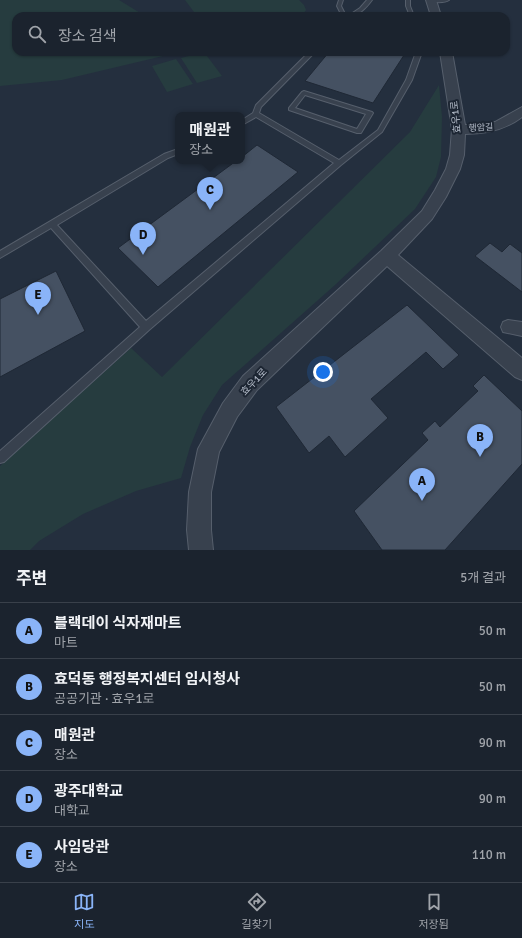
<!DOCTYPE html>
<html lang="ko">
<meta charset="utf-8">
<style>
:root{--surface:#1b232e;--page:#242b36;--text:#f1f3f6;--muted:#a0a4aa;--line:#39404a;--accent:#8ab4f8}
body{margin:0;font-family:Signika,"Noto Sans KR",sans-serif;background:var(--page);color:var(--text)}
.you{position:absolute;left:323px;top:372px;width:14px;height:14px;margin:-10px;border:3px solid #fff;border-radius:50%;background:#1a73e8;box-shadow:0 0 0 6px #1a73e833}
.badge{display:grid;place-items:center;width:26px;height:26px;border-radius:50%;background:var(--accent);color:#111;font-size:13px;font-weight:700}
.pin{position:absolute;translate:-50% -33px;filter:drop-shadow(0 1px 2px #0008)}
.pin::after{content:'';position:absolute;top:21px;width:14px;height:12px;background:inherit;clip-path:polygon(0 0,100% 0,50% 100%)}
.popup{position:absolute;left:175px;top:112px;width:70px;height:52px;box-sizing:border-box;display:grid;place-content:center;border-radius:8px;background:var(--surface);filter:drop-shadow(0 1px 3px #0005);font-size:13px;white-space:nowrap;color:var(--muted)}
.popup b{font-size:15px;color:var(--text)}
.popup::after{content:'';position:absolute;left:50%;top:100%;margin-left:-8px;border:8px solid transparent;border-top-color:var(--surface)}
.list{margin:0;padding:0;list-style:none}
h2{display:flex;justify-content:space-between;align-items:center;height:52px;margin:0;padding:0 16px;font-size:17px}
h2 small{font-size:13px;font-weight:400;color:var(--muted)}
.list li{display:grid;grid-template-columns:26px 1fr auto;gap:12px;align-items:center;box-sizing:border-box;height:56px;padding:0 16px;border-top:1px solid var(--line)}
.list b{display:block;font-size:15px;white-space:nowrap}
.list p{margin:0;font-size:13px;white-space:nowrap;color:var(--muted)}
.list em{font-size:13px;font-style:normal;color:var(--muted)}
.icon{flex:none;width:22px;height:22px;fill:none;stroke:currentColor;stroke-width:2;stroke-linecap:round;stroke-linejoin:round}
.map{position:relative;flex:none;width:522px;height:550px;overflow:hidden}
.search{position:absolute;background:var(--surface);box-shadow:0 1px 3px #0004;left:12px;right:12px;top:12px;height:44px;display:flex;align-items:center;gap:10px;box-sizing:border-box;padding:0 14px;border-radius:12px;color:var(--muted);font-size:15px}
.sheet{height:332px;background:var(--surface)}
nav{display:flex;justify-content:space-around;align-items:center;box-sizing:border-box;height:56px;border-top:1px solid var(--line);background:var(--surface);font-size:11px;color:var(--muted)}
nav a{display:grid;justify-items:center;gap:2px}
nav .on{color:var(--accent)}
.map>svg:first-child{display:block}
</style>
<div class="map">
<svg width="522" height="550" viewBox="0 0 522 550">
<rect width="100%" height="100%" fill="#242f3e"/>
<!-- green -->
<path fill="#263c3f" d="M0,0H119L145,16H16V52H180L62,80L0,86Z
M185,0H299L304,5L306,10L302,16H197Z
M204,52L222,76L197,83L181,58Z
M176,59L193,84L167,92L152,66Z
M439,85L442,117L441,157L436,177L415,209L335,285L222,385L203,415L190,447L181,478L136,491L83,514L39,541L30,550H0V466L131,348L162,377L410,132Z"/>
<!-- building -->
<path fill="#455162" stroke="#1f2835" d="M329,52H406L373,103L305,81Z
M257,145L298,172L158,287L118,248L236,161H242V157Z
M490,243L502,252L510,244L522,253V292L475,256Z
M56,271L85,331L0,377V299Z
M407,305L459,355L443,369L426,352L371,399L388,418L345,457L329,436L309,453L276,407Z
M484,375L522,411V464L445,550H382L354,511L428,440L422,433L435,421L440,427L478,391L473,386Z"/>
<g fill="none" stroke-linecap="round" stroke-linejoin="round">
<defs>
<path id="service" d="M339,0H343L341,6L346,16H342L337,6Z
M367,0H372C366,8 359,16 348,16L360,8Z
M406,0H410V6L414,16H410L406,6Z
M429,0H449C445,3 433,3 429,0Z
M309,52H315L261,107L259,113L339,160L378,130L406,80L416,52H422L412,80L382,132L341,165L149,330L4,462L0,463V451L140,327L51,228L0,258V251L164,154L178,149V154L168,158L57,225L146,321L334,163L256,117L242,125V120L253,113L256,105Z
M304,91L372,112L373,113L361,133H357L289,110V108L302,92ZM305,95L366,114L357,129L295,108Z"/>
<path id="pedestrian" d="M508,320L522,322V336L503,332L501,327L503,322Z"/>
<path id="minor" d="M426,0H436L441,16H431Z
M440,52H452L465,125L485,124L495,122L522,107V117C505,130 486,134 465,134L464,155L460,169L446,197L432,219L398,255L522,358V380L515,377L387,266L257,390L237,417L219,452L211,492V530L213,550H189L187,530L189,492L198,449L223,403L243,376L381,251L422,211L435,190L446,169L450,155L452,129Z"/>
</defs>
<!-- service casing -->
<use href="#service" stroke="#565f6c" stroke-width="2"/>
<!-- pedestrian casing -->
<use href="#pedestrian" stroke="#565f6c" stroke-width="2"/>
<!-- minor casing -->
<use href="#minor" stroke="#565f6c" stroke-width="2"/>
<!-- service -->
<use href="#service" fill="#38414e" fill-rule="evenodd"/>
<!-- pedestrian -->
<use href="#pedestrian" fill="#38414e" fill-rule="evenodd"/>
<!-- minor -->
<use href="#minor" fill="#38414e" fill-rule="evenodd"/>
</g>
<g text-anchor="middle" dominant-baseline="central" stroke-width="4" stroke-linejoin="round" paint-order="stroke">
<!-- far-street labels -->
<g font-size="9" fill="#b4bcc9" stroke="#1d2633">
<text transform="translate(481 128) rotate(-4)">행암길</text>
</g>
<!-- street labels -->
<g font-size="10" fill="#b4bcc9" stroke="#1d2633">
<text transform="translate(456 117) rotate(-96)">효우1로</text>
<text transform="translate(254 382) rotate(-47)">효우1로</text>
</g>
</g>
</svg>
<div class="you"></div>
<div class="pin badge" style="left:422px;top:501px">A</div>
<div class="pin badge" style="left:480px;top:457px">B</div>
<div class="pin badge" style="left:210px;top:210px">C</div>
<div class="popup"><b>매원관</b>장소</div>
<div class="pin badge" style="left:143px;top:255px">D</div>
<div class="pin badge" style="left:38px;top:315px">E</div>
<div class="search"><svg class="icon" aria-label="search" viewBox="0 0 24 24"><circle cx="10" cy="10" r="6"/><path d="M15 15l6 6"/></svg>장소 검색</div>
</div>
<section class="sheet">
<h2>주변<small>5개 결과</small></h2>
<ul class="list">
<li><span class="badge">A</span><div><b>블랙데이 식자재마트</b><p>마트</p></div><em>50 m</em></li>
<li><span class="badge">B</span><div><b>효덕동 행정복지센터 임시청사</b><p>공공기관 · 효우1로</p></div><em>50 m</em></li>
<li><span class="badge">C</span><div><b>매원관</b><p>장소</p></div><em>90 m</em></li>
<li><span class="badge">D</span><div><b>광주대학교</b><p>대학교</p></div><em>90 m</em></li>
<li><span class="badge">E</span><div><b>사임당관</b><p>장소</p></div><em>110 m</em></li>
</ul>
</section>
<nav>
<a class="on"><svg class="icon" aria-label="map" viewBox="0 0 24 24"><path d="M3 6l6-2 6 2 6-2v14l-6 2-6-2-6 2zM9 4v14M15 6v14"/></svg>지도</a>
<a><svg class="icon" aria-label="directions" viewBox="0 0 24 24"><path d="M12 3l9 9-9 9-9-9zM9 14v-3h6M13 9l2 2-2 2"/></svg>길찾기</a>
<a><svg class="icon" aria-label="saved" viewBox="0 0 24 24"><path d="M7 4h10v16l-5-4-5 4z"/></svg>저장됨</a>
</nav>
